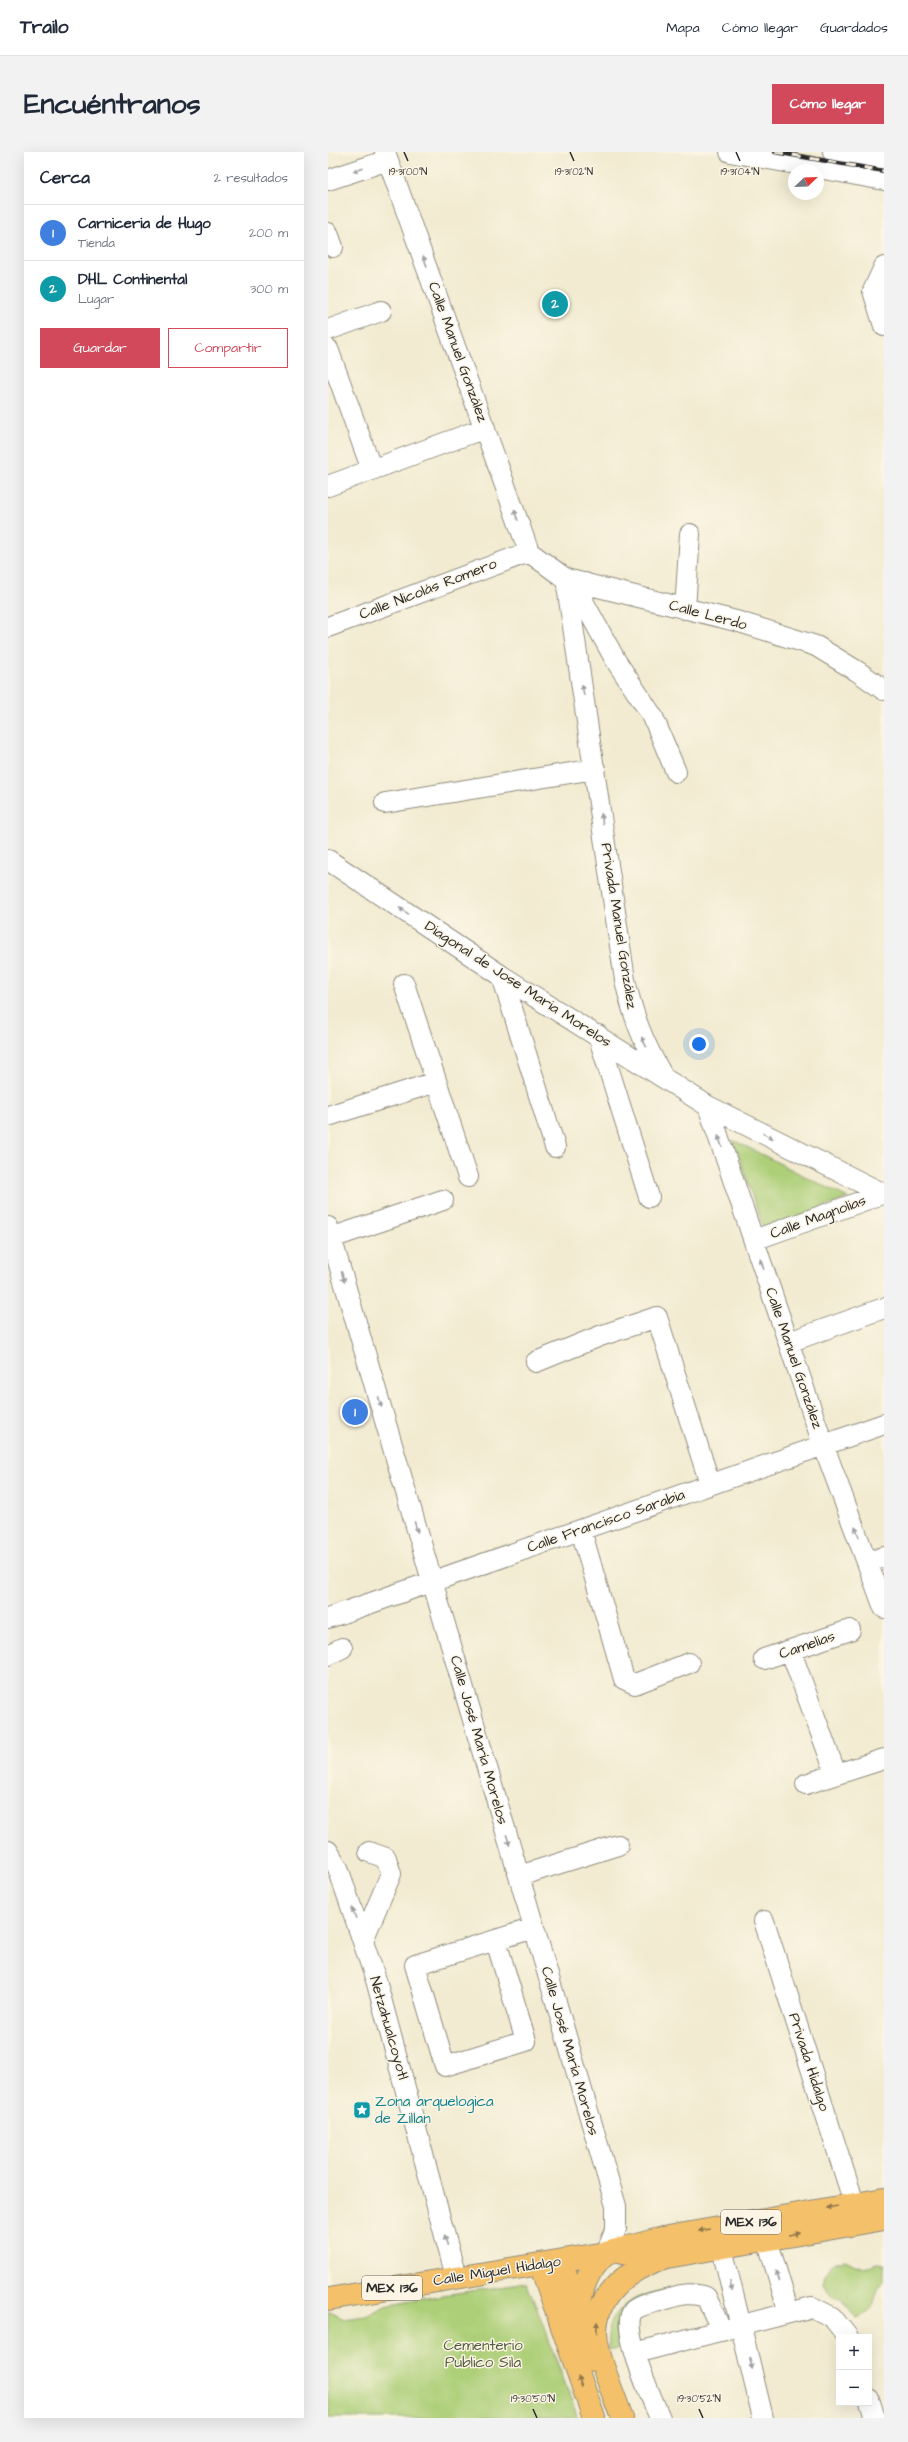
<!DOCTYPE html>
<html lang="es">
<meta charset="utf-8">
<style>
:root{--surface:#fff;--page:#f2f2f3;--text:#1f2937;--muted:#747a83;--line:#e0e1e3;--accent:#d1495b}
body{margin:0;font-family:"Architects Daughter",sans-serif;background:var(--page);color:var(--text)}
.controls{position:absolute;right:12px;bottom:12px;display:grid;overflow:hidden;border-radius:0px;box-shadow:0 4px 16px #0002}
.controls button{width:36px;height:36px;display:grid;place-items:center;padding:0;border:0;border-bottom:1px solid var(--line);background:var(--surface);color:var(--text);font:20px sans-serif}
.compass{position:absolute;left:460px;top:12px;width:36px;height:36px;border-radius:50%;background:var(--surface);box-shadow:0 4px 16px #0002;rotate:67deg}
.you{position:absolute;left:371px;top:892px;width:14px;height:14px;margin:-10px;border:3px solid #fff;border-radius:50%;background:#1a73e8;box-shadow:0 0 0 6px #1a73e833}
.badge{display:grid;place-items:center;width:26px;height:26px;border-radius:50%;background:var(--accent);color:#fff;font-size:13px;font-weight:700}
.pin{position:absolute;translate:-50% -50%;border:2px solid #fff;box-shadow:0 1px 4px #0006}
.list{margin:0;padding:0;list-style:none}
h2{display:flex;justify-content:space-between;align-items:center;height:52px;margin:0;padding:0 16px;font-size:17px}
h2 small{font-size:13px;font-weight:400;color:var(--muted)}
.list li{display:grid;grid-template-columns:26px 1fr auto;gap:12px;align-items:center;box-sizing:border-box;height:56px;padding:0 16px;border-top:1px solid var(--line)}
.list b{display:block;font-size:15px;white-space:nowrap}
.list p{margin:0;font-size:13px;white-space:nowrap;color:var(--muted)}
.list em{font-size:13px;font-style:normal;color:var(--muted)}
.actions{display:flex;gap:8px;padding:12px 16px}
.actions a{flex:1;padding:9px 0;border:1px solid var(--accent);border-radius:0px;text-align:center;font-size:14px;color:var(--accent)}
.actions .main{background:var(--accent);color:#fff}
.map{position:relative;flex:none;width:556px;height:2266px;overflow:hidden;border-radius:0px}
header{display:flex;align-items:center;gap:24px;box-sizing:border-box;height:56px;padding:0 20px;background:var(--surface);border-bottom:1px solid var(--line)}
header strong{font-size:19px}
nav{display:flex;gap:22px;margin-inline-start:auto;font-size:14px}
.intro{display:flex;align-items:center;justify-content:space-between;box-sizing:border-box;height:96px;padding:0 24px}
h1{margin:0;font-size:28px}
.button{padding:10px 18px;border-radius:0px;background:var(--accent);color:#fff;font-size:14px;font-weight:700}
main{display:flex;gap:24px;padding:0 24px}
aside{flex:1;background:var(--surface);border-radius:0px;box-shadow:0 4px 16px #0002}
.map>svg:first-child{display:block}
</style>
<header>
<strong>Trailo</strong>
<nav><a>Mapa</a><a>Cómo llegar</a><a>Guardados</a></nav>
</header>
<div class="intro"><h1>Encuéntranos</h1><a class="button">Cómo llegar</a></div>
<main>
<aside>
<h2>Cerca<small>2 resultados</small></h2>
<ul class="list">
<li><span class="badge" style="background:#3f7fe0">1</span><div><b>Carniceria de Hugo</b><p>Tienda</p></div><em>200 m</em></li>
<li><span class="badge" style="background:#0f9aa8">2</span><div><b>DHL Continental</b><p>Lugar</p></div><em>300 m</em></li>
</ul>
<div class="actions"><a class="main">Guardar</a><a>Compartir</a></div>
</aside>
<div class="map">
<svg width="556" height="2266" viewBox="0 0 556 2266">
<rect width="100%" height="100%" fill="#fcf5e5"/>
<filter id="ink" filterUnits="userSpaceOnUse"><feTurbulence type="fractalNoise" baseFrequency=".025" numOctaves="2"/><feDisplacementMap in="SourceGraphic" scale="8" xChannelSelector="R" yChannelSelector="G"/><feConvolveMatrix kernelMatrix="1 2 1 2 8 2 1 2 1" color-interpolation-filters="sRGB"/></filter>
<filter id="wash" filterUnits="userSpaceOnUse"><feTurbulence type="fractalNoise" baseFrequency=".012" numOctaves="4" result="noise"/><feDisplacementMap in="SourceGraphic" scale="16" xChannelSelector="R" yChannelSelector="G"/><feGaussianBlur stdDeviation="0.9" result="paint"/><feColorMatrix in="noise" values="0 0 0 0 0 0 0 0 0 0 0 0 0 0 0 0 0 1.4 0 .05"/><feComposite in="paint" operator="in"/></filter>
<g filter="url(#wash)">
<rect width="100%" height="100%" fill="#f2ebd1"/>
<!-- green -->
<path fill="#adcf78" stroke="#6c7d52" d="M405,988L520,1046L436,1078Z
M517,2108L535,2116L550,2111L556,2112V2129C540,2147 556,2154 528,2166L514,2147L505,2145L495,2132L497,2123L505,2111Z
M199,2131L250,2266H0V2159L16,2167L38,2164L57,2154L115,2143Z
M365,2133L318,2154L295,2195L280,2198C275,2144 324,2140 365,2133Z"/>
</g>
<g filter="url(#ink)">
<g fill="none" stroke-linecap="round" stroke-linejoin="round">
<defs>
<path id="minor" d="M57,0L201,400
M402,0L556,28
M505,0L556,8
M0,28L60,8
M0,81L5,95
M556,115L545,139L556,174
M0,178L53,159
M0,197L44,318
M0,334L157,276
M201,400L238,427L408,469L488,494L529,519L556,538
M238,427L297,828C305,864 315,890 334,923
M257,431L255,449L288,509L325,565L348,620
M357,457L362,382
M0,475L201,400
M57,651L267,617
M0,708L174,824L380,954L556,1042
M174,824L227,995
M76,832L140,1025
M270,883L321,1045
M380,954L495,1292L556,1456
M0,964L108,930
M0,1075L288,2054V2077L278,2101
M3,1086L115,1048
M426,1088L554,1042
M461,1190L556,1156
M208,1210L272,1184L329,1165L382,1332
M253,1378L296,1527L307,1532L361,1511
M540,1410L556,1405
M0,1466L556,1272
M463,1500L508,1622
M0,1503L14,1496
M436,1507L522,1478
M478,1632L556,1607
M0,1699L10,1716L48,1828L128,2125
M191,1724L290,1693
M436,1769L526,2051
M35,1788L63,1722L58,1706L41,1700
M168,1789L198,1889L117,1914L87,1813L206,1776
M439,2087L461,2161
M394,2096L435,2266
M307,2201L484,2155L504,2165L520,2185
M541,2247L547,2266
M332,2266C324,2247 291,2175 305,2159C311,2153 323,2151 331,2149C350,2144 358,2139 378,2145L394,2179"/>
<path id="major" d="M294,2100L339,2105L556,2067
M234,2109L262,2208
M212,2112L266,2266
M0,2147L278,2101L335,2086L556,2047
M251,2161C253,2137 259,2118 278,2101
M294,2266C286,2243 273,2214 269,2191C262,2146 298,2118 336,2106"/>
</defs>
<!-- minor casing -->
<use href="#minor" stroke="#8e8b7e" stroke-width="22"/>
<!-- major casing -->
<use href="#major" stroke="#8e8b7e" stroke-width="24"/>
<!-- minor -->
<use href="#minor" stroke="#fff" stroke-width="20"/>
<!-- major -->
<use href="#major" stroke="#f4c16b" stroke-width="22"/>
<defs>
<path id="rail" d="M447,0L556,19"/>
</defs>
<!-- rail casing -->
<use href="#rail" stroke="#2b2b2b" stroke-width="4.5"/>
<!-- rail -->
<use href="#rail" stroke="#fcf5e5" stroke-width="3" stroke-dasharray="9" stroke-linecap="butt"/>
</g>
<!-- one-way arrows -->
<defs><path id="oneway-solid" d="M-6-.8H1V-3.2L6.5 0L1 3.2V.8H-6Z"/></defs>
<g fill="#a0a0a0">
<use href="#oneway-solid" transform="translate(30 18) rotate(162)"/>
<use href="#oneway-solid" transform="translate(97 109) rotate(-110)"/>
<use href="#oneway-solid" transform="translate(188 363) rotate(-109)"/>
<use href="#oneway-solid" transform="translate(255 538) rotate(-99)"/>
<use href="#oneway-solid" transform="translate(274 667) rotate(-98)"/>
<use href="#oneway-solid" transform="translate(76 759) rotate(-146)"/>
<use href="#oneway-solid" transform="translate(316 890) rotate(-116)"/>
<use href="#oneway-solid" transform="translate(440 984) rotate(27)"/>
<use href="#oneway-solid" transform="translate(392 989) rotate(-109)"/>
<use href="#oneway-solid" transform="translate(434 1112) rotate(-109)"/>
<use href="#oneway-solid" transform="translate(15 1125) rotate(74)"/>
<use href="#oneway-solid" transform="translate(52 1250) rotate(74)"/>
<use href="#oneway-solid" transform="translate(88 1375) rotate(74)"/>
<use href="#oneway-solid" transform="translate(529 1380) rotate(-111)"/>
<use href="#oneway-solid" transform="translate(180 1688) rotate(74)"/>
<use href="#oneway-solid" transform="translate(26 1761) rotate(-108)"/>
<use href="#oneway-solid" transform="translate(118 2088) rotate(-105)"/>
<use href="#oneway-solid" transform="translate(450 2124) rotate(-106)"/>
<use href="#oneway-solid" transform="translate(403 2134) rotate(76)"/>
<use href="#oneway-solid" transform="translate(423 2212) rotate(76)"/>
</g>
<g fill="#90764b">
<use href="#oneway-solid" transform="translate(504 2055) rotate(170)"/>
<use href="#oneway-solid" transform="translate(376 2078) rotate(170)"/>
<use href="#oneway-solid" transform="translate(467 2082) rotate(-10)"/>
<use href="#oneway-solid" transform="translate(269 2175) rotate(-87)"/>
<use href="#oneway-solid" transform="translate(252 2230) rotate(-110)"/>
</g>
</g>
<!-- ticks -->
<path fill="none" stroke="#2b2b2b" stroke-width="1.5" d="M76,0L80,9M242,0L246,9M408,0L412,9M205,2257L209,2266M371,2257L375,2266"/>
<!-- icons -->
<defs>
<symbol id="sight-square" viewBox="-11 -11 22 22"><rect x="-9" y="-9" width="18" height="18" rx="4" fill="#0f9aa8" stroke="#fcf5e5"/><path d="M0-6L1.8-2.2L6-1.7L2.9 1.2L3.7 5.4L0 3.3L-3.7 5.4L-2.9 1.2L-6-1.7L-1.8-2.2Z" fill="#fff"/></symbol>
</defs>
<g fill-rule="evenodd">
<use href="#sight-square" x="24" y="1948" width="20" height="20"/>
</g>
<g text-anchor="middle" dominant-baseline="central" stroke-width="3" stroke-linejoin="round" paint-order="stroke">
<!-- shield labels -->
<g fill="#fcf5e5" stroke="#6a6863" stroke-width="1">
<rect x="393" y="2058" width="60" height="24" rx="3"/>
<rect x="34" y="2124" width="60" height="24" rx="3"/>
</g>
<g font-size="14" font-weight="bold" fill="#2b2b2b">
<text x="423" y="2070">MEX 136</text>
<text x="64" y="2136">MEX 136</text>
</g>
<!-- street labels -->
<g font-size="15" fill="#2b2b2b" stroke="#fcf5e5">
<text transform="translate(130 200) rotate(70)">Calle Manuel González</text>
<text transform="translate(100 437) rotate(-21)">Calle Nicolás Romero</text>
<text transform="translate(380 463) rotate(15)">Calle Lerdo</text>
<text transform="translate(291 774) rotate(81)">Privada Manuel González</text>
<text transform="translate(190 832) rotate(33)">Diagonal de Jose Maria Morelos</text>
<text transform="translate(490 1065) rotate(-20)">Calle Magnolias</text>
<text transform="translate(466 1206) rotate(71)">Calle Manuel González</text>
<text transform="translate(278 1369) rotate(-19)">Calle Francisco Sarabia</text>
<text transform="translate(479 1493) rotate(-19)">Camelias</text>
<text transform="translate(151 1588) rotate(74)">Calle José María Morelos</text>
<text transform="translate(61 1876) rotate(74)">Netzahualcoyotl</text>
<text transform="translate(242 1899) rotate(74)">Calle José María Morelos</text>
<text transform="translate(481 1910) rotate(72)">Privada Hidalgo</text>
<text transform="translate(169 2119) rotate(-9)">Calle Míguel Hidalgo</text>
</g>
<!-- culture labels -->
<g font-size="15" fill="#0d838f" stroke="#fcf5e5" text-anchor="start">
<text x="47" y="1949">Zona arquelogica<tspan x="47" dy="17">de Zillan</tspan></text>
</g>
<!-- park labels -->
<g font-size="15" fill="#525c42" stroke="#fcf5e5">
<text x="155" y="2193">Cementerio<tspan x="155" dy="17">Publico Sila</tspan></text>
</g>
</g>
<g font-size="10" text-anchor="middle" fill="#2b2b2b" stroke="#fcf5e5" stroke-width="3" stroke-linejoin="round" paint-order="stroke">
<text x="246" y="23">19°31'02"N</text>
<text x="412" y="23">19°31'04"N</text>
<text x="80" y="23">19°31'00"N</text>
<text x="205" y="2250">19°30'50"N</text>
<text x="371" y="2250">19°30'52"N</text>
</g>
</svg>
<div class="controls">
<button>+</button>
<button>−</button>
</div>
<svg class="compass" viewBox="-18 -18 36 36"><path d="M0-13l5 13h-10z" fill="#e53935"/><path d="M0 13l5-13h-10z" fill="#747a83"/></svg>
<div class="you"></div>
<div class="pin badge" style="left:27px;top:1260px;background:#3f7fe0">1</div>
<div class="pin badge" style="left:227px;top:152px;background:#0f9aa8">2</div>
</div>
</main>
